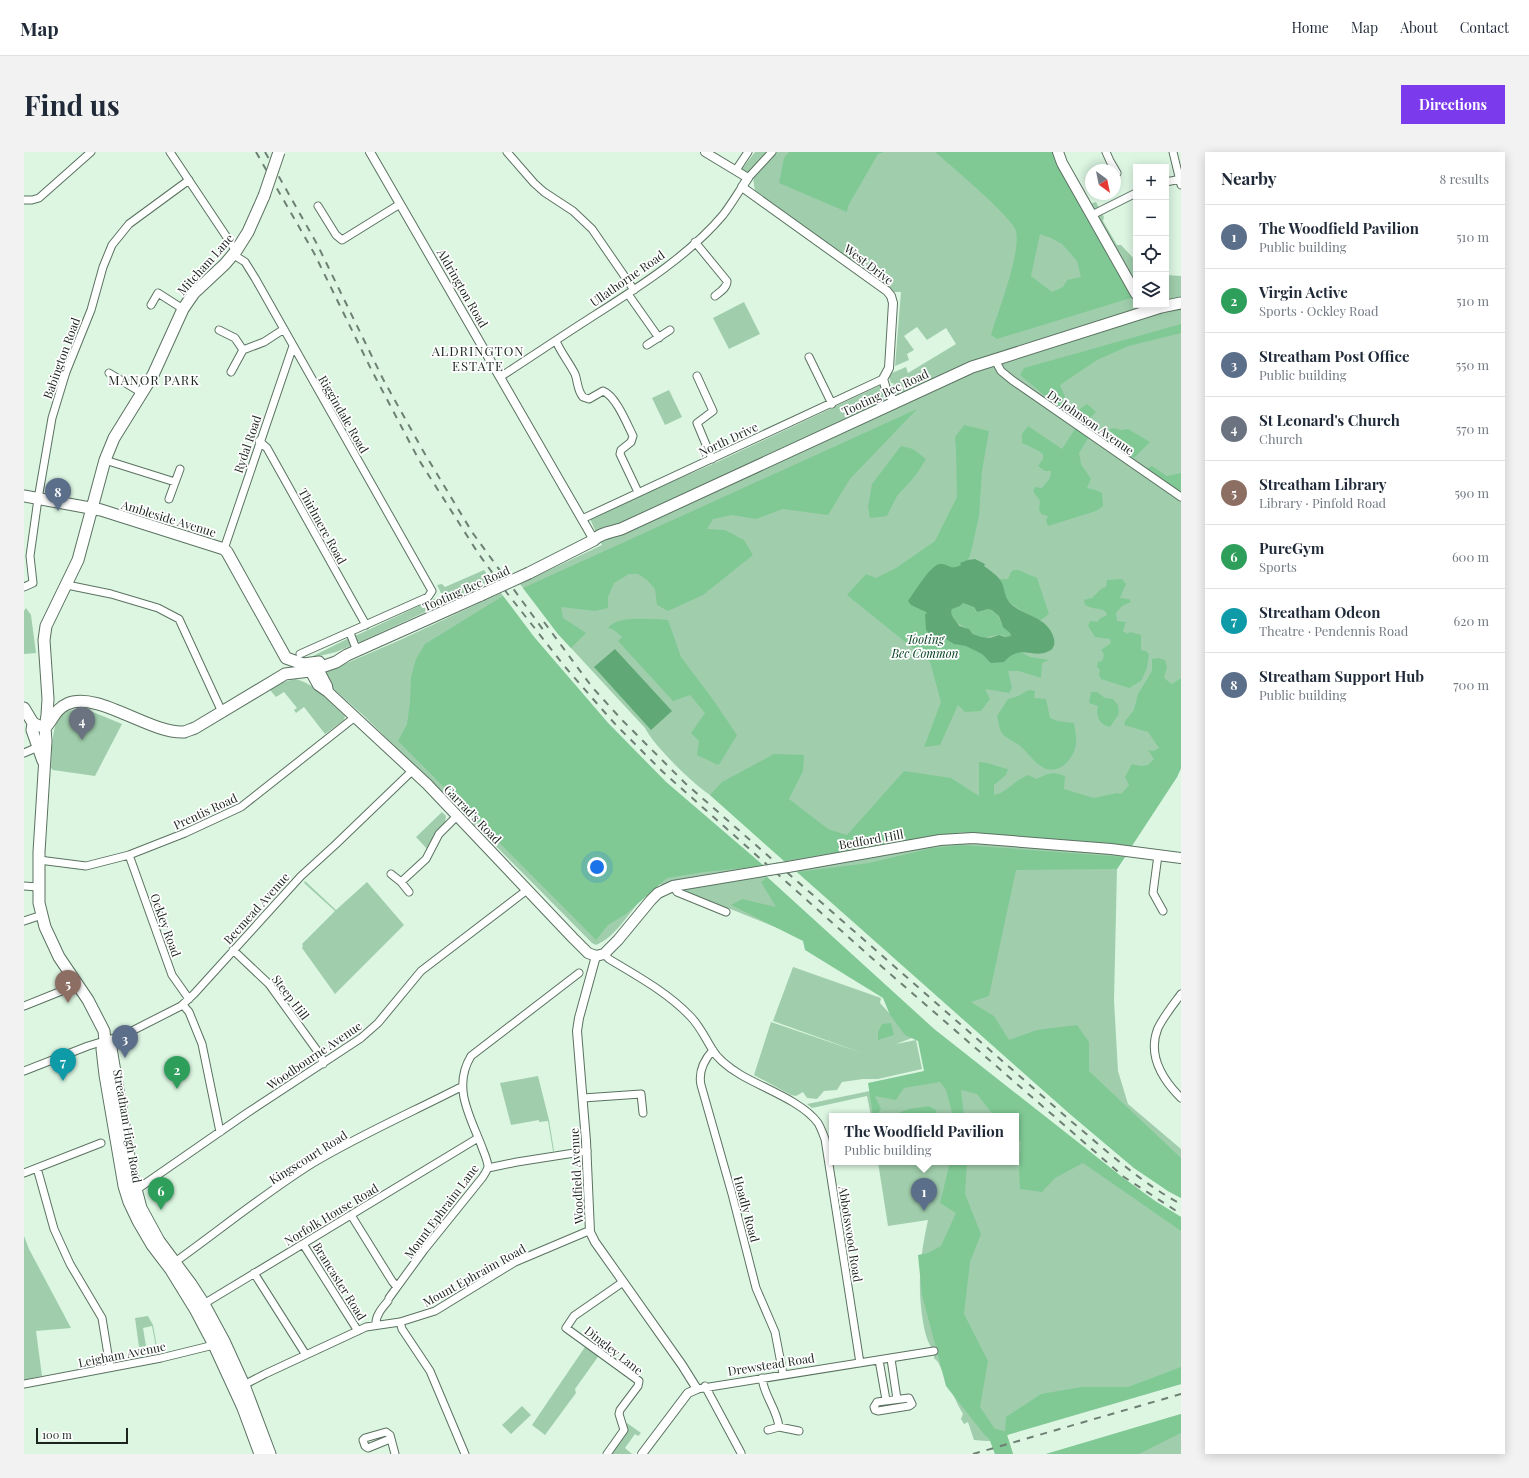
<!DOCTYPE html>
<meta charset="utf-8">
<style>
:root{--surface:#fff;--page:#f2f2f3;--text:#1f2937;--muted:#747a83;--line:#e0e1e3;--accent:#7c3aed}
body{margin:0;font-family:"Playfair Display",serif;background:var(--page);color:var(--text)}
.controls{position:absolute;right:12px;top:12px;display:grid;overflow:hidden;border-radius:0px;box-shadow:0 2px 10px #0003}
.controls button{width:36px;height:36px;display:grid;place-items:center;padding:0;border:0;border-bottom:1px solid var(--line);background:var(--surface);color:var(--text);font:20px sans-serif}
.compass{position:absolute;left:1061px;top:12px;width:36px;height:36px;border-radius:50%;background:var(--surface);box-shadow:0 2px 10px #0003;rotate:147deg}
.scale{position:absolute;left:12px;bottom:10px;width:92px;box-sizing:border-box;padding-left:4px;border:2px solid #1b251e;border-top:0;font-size:11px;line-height:14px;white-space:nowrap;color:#1b251e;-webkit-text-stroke:3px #fff;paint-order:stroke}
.you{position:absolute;left:573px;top:715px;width:14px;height:14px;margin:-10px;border:3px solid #fff;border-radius:50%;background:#1a73e8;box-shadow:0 0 0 6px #1a73e833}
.badge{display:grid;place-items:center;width:26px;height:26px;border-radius:50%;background:var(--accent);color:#fff;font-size:13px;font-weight:700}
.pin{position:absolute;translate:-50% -33px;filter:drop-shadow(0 1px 2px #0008)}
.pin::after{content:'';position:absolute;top:21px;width:14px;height:12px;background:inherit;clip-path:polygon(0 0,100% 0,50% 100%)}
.popup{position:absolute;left:805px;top:961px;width:190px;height:52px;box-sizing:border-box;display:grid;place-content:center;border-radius:0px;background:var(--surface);filter:drop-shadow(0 1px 3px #0005);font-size:13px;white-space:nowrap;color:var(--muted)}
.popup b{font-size:15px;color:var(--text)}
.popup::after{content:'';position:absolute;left:50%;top:100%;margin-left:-8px;border:8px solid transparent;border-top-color:var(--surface)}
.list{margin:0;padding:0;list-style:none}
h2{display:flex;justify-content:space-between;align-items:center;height:52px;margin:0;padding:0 16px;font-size:17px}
h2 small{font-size:13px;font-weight:400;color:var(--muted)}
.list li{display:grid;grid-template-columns:26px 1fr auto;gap:12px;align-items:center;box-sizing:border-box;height:64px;padding:0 16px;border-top:1px solid var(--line)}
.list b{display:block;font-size:15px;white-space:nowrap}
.list p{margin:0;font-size:13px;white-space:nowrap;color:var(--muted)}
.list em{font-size:13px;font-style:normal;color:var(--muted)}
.icon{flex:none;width:22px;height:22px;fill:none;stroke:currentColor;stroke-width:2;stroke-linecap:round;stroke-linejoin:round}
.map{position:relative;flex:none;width:1157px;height:1302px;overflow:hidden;border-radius:0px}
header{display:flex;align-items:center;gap:24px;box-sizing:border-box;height:56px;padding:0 20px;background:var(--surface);border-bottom:1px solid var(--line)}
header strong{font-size:19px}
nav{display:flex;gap:22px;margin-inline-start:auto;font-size:14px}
.intro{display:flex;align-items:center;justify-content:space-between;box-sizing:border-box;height:96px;padding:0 24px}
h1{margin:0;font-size:28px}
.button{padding:10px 18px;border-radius:0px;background:var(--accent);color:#fff;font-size:14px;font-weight:700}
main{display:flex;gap:24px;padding:0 24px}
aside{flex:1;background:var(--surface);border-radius:0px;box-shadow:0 2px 10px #0003}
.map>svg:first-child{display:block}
</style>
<header>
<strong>Map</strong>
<nav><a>Home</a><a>Map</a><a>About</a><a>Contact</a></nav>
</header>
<div class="intro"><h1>Find us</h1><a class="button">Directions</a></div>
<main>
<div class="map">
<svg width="1157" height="1302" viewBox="0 0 1157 1302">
<rect width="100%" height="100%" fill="#dcf6e2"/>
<!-- green -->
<path fill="#a0ceac" d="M731,0H1027L1054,55L1072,50L1080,65L1079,69L1093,93H1097L1112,109V153H1142V123L1157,124V616L1153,625L1093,717L1090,848L1094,919L1104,952L1157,997V1046L1144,1039L1110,1016L1046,962L686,643C669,632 630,594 621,576L534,482L496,432L578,393L565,365L689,312L857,233L859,237L871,232L867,231L865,225L868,221L882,215L884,221L932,192L922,176L903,188L893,175L880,184L890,198L883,202L885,208L871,214L877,140H870L731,40L729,25L718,17Z
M720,150L736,182L705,197L689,166Z
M645,238L658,265L641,273L628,246Z
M460,418L468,429L442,442L417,441L413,433L418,432L421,435Z
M477,441L510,485L584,571L642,630L740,714L743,725L910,877L1098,1025L1131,1049L1157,1065V1232L983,1283L989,1302H971L966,1289H962L950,1288L944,1270L940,1272L937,1267L939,1262L934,1253L914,1210L910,1206V1199C903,1191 901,1180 899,1170C893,1133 896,1105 904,1068L864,1074L854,1010H992V964H847L843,944L788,956L783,952L923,923L846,829L776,785L709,758L635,732C630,737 624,741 619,746C604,761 592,785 572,793L568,791L439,661L339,563L304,532L302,520L376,488Z
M422,443L436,444L336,490L333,489L331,484L410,447Z
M2,456L7,463L12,501L0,502V459Z
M325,486L326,494L312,500L283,507Z
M271,527C291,531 306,551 321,564L320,568L301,582L280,555L272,561L270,558L273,556L260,540L252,545L246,538L256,531Z
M56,557L64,558L98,572L71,624L29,618L27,616C28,602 27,567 40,560C45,558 51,558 56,557Z
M418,660L422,664L421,671L413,678L403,697L392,685Z
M281,729L312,758L343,730L380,773L311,842L278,796L279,794L278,792L311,759L280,731Z
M769,815L857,846L856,851L888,886L872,892L892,888L898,917L854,927H839L818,930L813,938L800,939L793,947L783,946L779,940L772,944L767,943L730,923L747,870L838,901L840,894L838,901L749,869Z
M514,924L525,968L530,999H529L524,969L515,970V968L487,973L476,931Z
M0,1084L5,1097L47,1176L12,1179L18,1224L0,1228Z
M124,1164L129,1173L133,1195H132L128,1174L119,1176L122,1194L115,1195L111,1166Z
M563,1192L576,1202L551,1237L552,1241L521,1283L508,1273Z
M498,1254L507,1263L487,1282L478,1273Z
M1157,1262V1302H1022L1029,1300Z
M603,1271L617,1281L614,1284L611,1282L601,1296L608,1302H586L603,1281L602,1276Z"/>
<!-- forest -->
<path fill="#80c995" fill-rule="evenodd" d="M765,0H860L854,2L824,54L823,60L755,31L760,6Z
M911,0H1030L1110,145L973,187L967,183C974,159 997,102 992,79C988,65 926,13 911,0ZM1016,82L1027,86L1038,92L1053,109L1057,125L1043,128L1039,135L1028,140L1007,124Z
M1157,172V181L1105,194L1073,208L1036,233L1043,249L1038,258L996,223L1000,216Z
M1063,252L1072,260L1060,272L1047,263Z
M893,257L826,327L804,363L759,357L732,367L708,363L689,367L683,377L701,378L720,388L729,403L679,443L644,459L633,453L631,437L623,428L614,422H605L590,431L584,445V456L571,459L537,455L539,466L562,481L547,496L534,482L499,436Z
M940,273L965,279L958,319L955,364L947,400L943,411L904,460L905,473L993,498L1006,505L1025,508L1018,511L1017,526L995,519H984L988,536L985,541L961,537L966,547L957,559L941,560L934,553L916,593L900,595L917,550L906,510L823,443L842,422L852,426L872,416L911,389L933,345L932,297L931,285Z
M1004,274L1038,297L1053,274L1066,283L1055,301L1057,312L1067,327L1063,336L1072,338L1078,341L1079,354L1072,359L1024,374L1022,368L1024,364L1017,362L1015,358L1016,349L1009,339L1011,335L1018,336L1026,326L1027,319H1021L1014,314L1019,307V302L1013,298L998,291V282Z
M1090,276L1097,278L1104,277L1126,290L1110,306L1071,280L1082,279Z
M877,294L889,297L902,307L892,323L873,344L863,364L846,366L844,355L848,332Z
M1128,314L1143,324L1157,321V342L1122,317Z
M990,418H994L1013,426L1025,462L1017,468C1009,466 986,453 981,445C978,439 979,433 976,427H984L987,420Z
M1098,427L1102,432L1096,446L1105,447L1107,450L1098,454L1092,461L1093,469L1102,470L1099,479L1103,482L1106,480L1117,483V498L1122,499L1125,502L1123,516L1117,529L1105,536L1077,527L1075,523L1076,518L1073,515L1074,510L1078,509C1080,504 1081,502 1077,498L1087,491L1086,487L1071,485L1064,474L1066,469L1074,470L1075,467L1083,463L1081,459C1074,456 1068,457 1061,453L1060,448L1068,446L1078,436L1082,435L1083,428Z
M479,444L510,485L584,571L642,630L740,714L680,720L643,726L602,762L584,773L572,788L374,589L383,572L386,550L387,525L392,507L401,492Z
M939,451L950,455L952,460C957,460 960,457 965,457C973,457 975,466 977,471C979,475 983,478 986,481L987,484C983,485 981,484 978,483C971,482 963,487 956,485C952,484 949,481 946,478C940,473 923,470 928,457L936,454Z
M633,467L644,468L657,505L690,549L713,583L696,611L694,613L673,603L675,589L667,581L681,561L666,543L649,549L594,489L598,485L590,478L584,476C592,464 620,467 633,467Z
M1134,506L1141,508L1143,515L1140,526L1148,532L1157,526V616L1153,625L1107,695L1084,691L938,680L760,709L686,643L698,630L750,602L780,603L779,619L765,647L804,677L823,683L880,619L927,626L955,644V610C964,610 974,615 984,617L982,623L970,633V643C984,640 991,627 1005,623L1012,627C1025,621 1028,619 1041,624L1040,637L1070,646L1093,641L1097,642L1105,633L1101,625L1108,612L1117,614L1124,613L1130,607L1124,598L1129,599L1135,596L1124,580L1100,573L1101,569L1110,558L1114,542L1128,519V507Z
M1005,538L1011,539L1010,546L1022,547L1026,566L1034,569L1050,571C1051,578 1053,586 1052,592C1050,607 1035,623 1020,616C1010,611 1004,600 995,593C991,590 986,588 982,585C975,581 975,571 973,564L984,547L994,544Z
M1067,540H1073L1081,546L1089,547L1094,553L1095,562L1086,575C1076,573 1071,564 1074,554L1065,551Z
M938,693L1101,705L1093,717L992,718L965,844L947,850L970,864L985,888L1013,878L1053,873L1065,890V919L1157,1006V1046L1144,1039L1110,1016L1046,962L773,720L845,711L908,696Z
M743,725L910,877L1098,1025L1131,1049L1157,1065V1079L1059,1011L1031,1026L1018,1040L996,1037L995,1019L997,990L992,986V964H970L953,942L937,938L940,964H929L922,938L916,930L880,936L872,948L851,944L857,957L852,964H849L844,931L900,919L894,889L881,883L866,863L859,846L781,798L779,789L707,753L718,747L752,755L737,730Z
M867,871L870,883L854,888V880L858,872Z
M905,954L912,958L913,964H867L885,957Z
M926,1010H943L941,1042L957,1082L946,1110L940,1162L964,1209L956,1255L971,1277L981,1279L982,1265L1017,1242L1057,1235H1104L1157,1215V1232L983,1283L989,1302H971L966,1288L959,1281L922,1234L898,1143L894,1103L904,1101L917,1094L932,1061L916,1051Z
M1157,1262V1281L1115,1302H1022Z"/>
<!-- water -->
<path fill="#60a976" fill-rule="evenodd" d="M951,407L961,412L960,414C965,418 975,424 978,431C981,438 980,444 986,451C998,464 1025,464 1030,487C1031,492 1030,495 1027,498C1009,509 998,490 980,510L967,511L958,502L942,494L930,492L922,487L907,484L902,478L901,462H903L902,460L887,453L884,449C890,441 907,412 916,412C925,411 925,419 937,413L936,411L944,408ZM939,451L950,455L953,460L964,457L968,458L975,464L979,475L986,481L987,484L981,485L975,483L966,486L957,485L949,482L945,477L935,474C932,468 925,464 928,457L936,454Z
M591,497L648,559L627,578L570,515Z"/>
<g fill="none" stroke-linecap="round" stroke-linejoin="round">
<defs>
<path id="minor" d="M146,0L212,99L213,105L221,110L231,126L408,439L404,445L276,502
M483,0L510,31L520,40L549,59L568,77L610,138
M1082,0L1086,9L1093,21
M1149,0L1157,33
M712,18L724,0
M724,26L748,0
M1142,30L1157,27
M0,48H8L15,46L67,0
M294,54L312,83L318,88L376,52
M1068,63L1112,41
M671,90L703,129C703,136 696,140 691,144
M604,142L635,186
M127,153L134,141L159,157
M195,178L211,186L219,198
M532,189C537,201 545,210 551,222C554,230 553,238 559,245L565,247L579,239C592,244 603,272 609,284L607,290L597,298L596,302L614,340
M623,193L646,178
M785,205L808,252
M971,208L977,219L988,228L1157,345
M207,220L219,198L240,190L260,177
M85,221L118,241
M673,224L689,259L673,271L688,307
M476,225C504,207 532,188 560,170C607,140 663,106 699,63C706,54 712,44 718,35
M235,289L243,296L342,473
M81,308L151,330
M145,347L156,317
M558,367L859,227
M200,397L269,194
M43,433L87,442L134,456L155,467L198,560
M0,435L9,431L6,404L14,347L28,266L42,220L67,158L79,115L88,93L105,72L165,28
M326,481L333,499
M0,601L14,595
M105,703L148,823L165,847
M1134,703L1129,741L1139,759
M15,708L62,714L105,703L161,681L217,655L331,565
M367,722L377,730L385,740
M377,730L402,707L415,682L433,664
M0,734L14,735
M649,734L653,740L702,760
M0,769L18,763
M209,798L245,832L297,904L299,912
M580,802L585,807C613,824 643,840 666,864C676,874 681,886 688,897C694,908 707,917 717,923C739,936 779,950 794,971C797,976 799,982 801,987L836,1211
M1157,842C1149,853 1140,864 1134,876C1123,903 1139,928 1157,946
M159,853L165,860L178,892L196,980
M0,854L40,838L51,830
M689,898C680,908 674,919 677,933L708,1042L732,1136L751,1180L759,1222
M0,919L64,894L100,883L157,854L170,842L277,724L311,693L388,619
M559,946L617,942L619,961
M13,1016L30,1077L46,1112L78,1166L86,1215
M464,1016L493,1010L563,999
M0,1021L77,991
M112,1038L223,961L337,886L354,871L397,819L503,738
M327,1063L368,1129L373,1135
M279,1092L334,1179
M151,1110C197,1077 241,1041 289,1011C336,983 386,961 435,936H438
M230,1121L282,1203
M365,1146L400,1098L458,1026C460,1023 463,1019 464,1015C464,1010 461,1003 459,998C448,967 427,937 447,904L555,821
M178,1153L454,986
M376,1170L378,1177L406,1219L441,1302
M352,1173C351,1164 358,1156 364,1149
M867,1207L873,1247
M855,1208L862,1248
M738,1226C740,1244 753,1257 755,1275L775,1279
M0,1232L137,1206L194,1192
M681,1234L717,1301
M216,1235L241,1222L342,1175L376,1170L411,1159L491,1110L562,1080H566
M673,1237L910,1199
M885,1246L888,1252L885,1254L854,1259L851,1258L850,1255L853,1250Z
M744,1278L755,1275
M366,1287L344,1296L341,1294L339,1288L341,1286L362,1280L366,1283L371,1302
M583,1302L600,1278L595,1262L596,1258L614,1234L615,1229L542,1176L550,1164L599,1130"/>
<path id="tertiary" d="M346,0L570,388
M681,0L724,26L718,35L863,139L867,144L869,151L865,216L859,227L863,240L871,250
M572,804L555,866L553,879L562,989L566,1080L571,1090L658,1213L673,1237L664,1241L618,1302"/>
<path id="secondary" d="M1034,0L1038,11L1051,34L1112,142
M291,511L303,534L304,540
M283,513L294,533L304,540L403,632L549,786L564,801L572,804L580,802L594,788L627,748L634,741L649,734L745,718
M764,715L916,688L949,686L1087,697L1157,706"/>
<path id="primary" d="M21,576L23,563L24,547L20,488L22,474L54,408L81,308L90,286L129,223L159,157L170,141L201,112L212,99L224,80L240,44"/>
<path id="trunk" d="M0,344L77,358L200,397L203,400L262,506L279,512L295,510
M505,421L570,388C576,381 588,380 597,377L948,215L1137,155L1157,151
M0,556L9,571L15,574
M9,571L8,578L19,609
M21,576L22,589L15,700V751L21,775L35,805L64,848L80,879L81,889L78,897L81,923L100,1034L105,1050L114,1069L128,1093L147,1118L171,1157L190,1193L219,1256L236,1302
M21,576C29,568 31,557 43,552C73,538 126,582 160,580C163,579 168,577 171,576L261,522L286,519L312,510L323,503L457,443
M81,889L87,896L108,1022L117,1056L135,1089L167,1132L180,1152L200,1189L220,1233L246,1302"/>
</defs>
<!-- minor casing -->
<use href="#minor" stroke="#5b7261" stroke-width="9"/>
<!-- tertiary casing -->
<use href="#tertiary" stroke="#5b7261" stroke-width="10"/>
<!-- secondary casing -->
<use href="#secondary" stroke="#5b7261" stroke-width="12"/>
<!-- primary casing -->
<use href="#primary" stroke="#5b7261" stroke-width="13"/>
<!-- trunk casing -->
<use href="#trunk" stroke="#5b7261" stroke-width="13"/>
<!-- minor -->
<use href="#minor" stroke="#fff" stroke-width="7"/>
<!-- tertiary -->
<use href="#tertiary" stroke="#fff" stroke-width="8"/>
<!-- secondary -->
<use href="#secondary" stroke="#fff" stroke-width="10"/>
<!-- primary -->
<use href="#primary" stroke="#fff" stroke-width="11"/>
<!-- trunk -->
<use href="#trunk" stroke="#fff" stroke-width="11"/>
<!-- rail -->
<path stroke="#6e7f73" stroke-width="2" stroke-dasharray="7 7" stroke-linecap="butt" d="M232,0L290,101L348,219L395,308L454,401L483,441L542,516L569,547L592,573L639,620L849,807L1100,1025L1157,1062
M241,0L293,92L359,227L398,297L448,380L520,479
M520,470L568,535L599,569L661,631L1048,970C1083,999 1117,1031 1157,1052
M949,1302L1157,1242"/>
<defs>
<path id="secondary-bridge" d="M745,718L764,715"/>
<path id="primary-bridge" d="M240,44L255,0"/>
<path id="trunk-bridge" d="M457,443L505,421"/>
</defs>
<!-- secondary-bridge casing -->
<use href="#secondary-bridge" stroke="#5b7261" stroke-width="12" stroke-linecap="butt"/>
<!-- primary-bridge casing -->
<use href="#primary-bridge" stroke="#5b7261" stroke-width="13" stroke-linecap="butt"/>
<!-- trunk-bridge casing -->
<use href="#trunk-bridge" stroke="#5b7261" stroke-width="13" stroke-linecap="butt"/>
<!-- secondary-bridge -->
<use href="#secondary-bridge" stroke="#fff" stroke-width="10"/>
<!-- primary-bridge -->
<use href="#primary-bridge" stroke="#fff" stroke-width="11"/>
<!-- trunk-bridge -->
<use href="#trunk-bridge" stroke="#fff" stroke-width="11"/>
</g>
<g text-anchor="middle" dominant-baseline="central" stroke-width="3.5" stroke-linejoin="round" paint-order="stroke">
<!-- street labels -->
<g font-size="12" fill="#1b251e" stroke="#fff">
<text transform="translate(181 112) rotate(-48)">Mitcham Lane</text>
<text transform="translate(845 112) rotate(37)">West Drive</text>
<text transform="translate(603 126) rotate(-35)">Ullathorne Road</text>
<text transform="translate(439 136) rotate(60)">Aldrington Road</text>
<text transform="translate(37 206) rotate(-70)">Babington Road</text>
<text transform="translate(861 240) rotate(-25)">Tooting Bec Road</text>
<text transform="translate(320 262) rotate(60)">Riggindale Road</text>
<text transform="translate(1067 270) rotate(35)">Dr Johnson Avenue</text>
<text transform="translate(704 287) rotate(-25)">North Drive</text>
<text transform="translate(223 292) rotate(-71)">Rydal Road</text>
<text transform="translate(145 366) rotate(17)">Ambleside Avenue</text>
<text transform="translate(299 374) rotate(61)">Thirlmere Road</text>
<text transform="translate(442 436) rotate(-24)">Tooting Bec Road</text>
<text transform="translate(181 659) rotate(-25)">Prentis Road</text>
<text transform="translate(449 662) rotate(46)">Garrad's Road</text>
<text transform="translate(847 687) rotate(-10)">Bedford Hill</text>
<text transform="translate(232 756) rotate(-48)">Becmead Avenue</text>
<text transform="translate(142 773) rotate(70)">Ockley Road</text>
<text transform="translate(267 845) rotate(53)">Steep Hill</text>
<text transform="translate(290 903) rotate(-34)">Woodbourne Avenue</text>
<text transform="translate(104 974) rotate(80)">Streatham High Road</text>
<text transform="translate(284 1005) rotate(-32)">Kingscourt Road</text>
<text transform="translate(552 1024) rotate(-93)">Woodfield Avenue</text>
<text transform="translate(723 1057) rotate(75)">Hoadly Road</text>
<text transform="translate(417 1059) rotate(-53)">Mount Ephraim Lane</text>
<text transform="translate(307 1062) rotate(-31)">Norfolk House Road</text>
<text transform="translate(827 1082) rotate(81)">Abbotswood Road</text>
<text transform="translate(450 1123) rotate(-29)">Mount Ephraim Road</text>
<text transform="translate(316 1129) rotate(58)">Brancaster Road</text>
<text transform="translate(590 1198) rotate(38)">Dingley Lane</text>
<text transform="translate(98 1202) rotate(-11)">Leigham Avenue</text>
<text transform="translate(747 1212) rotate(-9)">Drewstead Road</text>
</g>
<!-- park labels -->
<g font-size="12" font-style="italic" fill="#013d1c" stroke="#fff">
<text x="901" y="487">Tooting<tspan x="901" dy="14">Bec Common</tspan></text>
</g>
<!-- neighbourhood labels -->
<g font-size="13" letter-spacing="1" fill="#1b251e" stroke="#fff">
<text x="454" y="198">ALDRINGTON<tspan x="454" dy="15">ESTATE</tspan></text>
<text x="130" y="227">MANOR PARK</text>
</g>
</g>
</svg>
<div class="controls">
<button>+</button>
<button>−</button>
<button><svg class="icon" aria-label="locate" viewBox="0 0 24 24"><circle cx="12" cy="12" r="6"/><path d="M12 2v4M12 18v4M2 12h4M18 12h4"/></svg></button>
<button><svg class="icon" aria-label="layers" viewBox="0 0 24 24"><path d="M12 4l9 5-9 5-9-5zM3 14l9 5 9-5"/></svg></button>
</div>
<svg class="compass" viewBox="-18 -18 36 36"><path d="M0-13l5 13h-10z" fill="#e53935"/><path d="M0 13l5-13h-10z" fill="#747a83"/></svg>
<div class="scale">100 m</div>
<div class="you"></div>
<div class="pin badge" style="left:900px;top:1059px;background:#5c6f8a">1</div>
<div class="popup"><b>The Woodfield Pavilion</b>Public building</div>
<div class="pin badge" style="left:153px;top:937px;background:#2e9e5b">2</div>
<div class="pin badge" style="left:101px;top:906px;background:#5c6f8a">3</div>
<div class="pin badge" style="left:58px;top:588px;background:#6b7280">4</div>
<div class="pin badge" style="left:44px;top:851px;background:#8d6e63">5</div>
<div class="pin badge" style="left:137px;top:1058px;background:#2e9e5b">6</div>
<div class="pin badge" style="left:39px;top:929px;background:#0f9aa8">7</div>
<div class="pin badge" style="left:34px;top:359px;background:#5c6f8a">8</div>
</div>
<aside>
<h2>Nearby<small>8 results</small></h2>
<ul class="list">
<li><span class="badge" style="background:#5c6f8a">1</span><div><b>The Woodfield Pavilion</b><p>Public building</p></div><em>510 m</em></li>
<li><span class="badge" style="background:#2e9e5b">2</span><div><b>Virgin Active</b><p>Sports · Ockley Road</p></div><em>510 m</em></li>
<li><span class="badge" style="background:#5c6f8a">3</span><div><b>Streatham Post Office</b><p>Public building</p></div><em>550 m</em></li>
<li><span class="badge" style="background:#6b7280">4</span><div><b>St Leonard's Church</b><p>Church</p></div><em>570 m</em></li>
<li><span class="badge" style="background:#8d6e63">5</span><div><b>Streatham Library</b><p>Library · Pinfold Road</p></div><em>590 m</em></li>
<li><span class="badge" style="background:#2e9e5b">6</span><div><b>PureGym</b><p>Sports</p></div><em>600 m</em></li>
<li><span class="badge" style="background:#0f9aa8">7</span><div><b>Streatham Odeon</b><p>Theatre · Pendennis Road</p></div><em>620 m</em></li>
<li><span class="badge" style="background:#5c6f8a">8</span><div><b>Streatham Support Hub</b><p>Public building</p></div><em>700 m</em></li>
</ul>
</aside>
</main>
